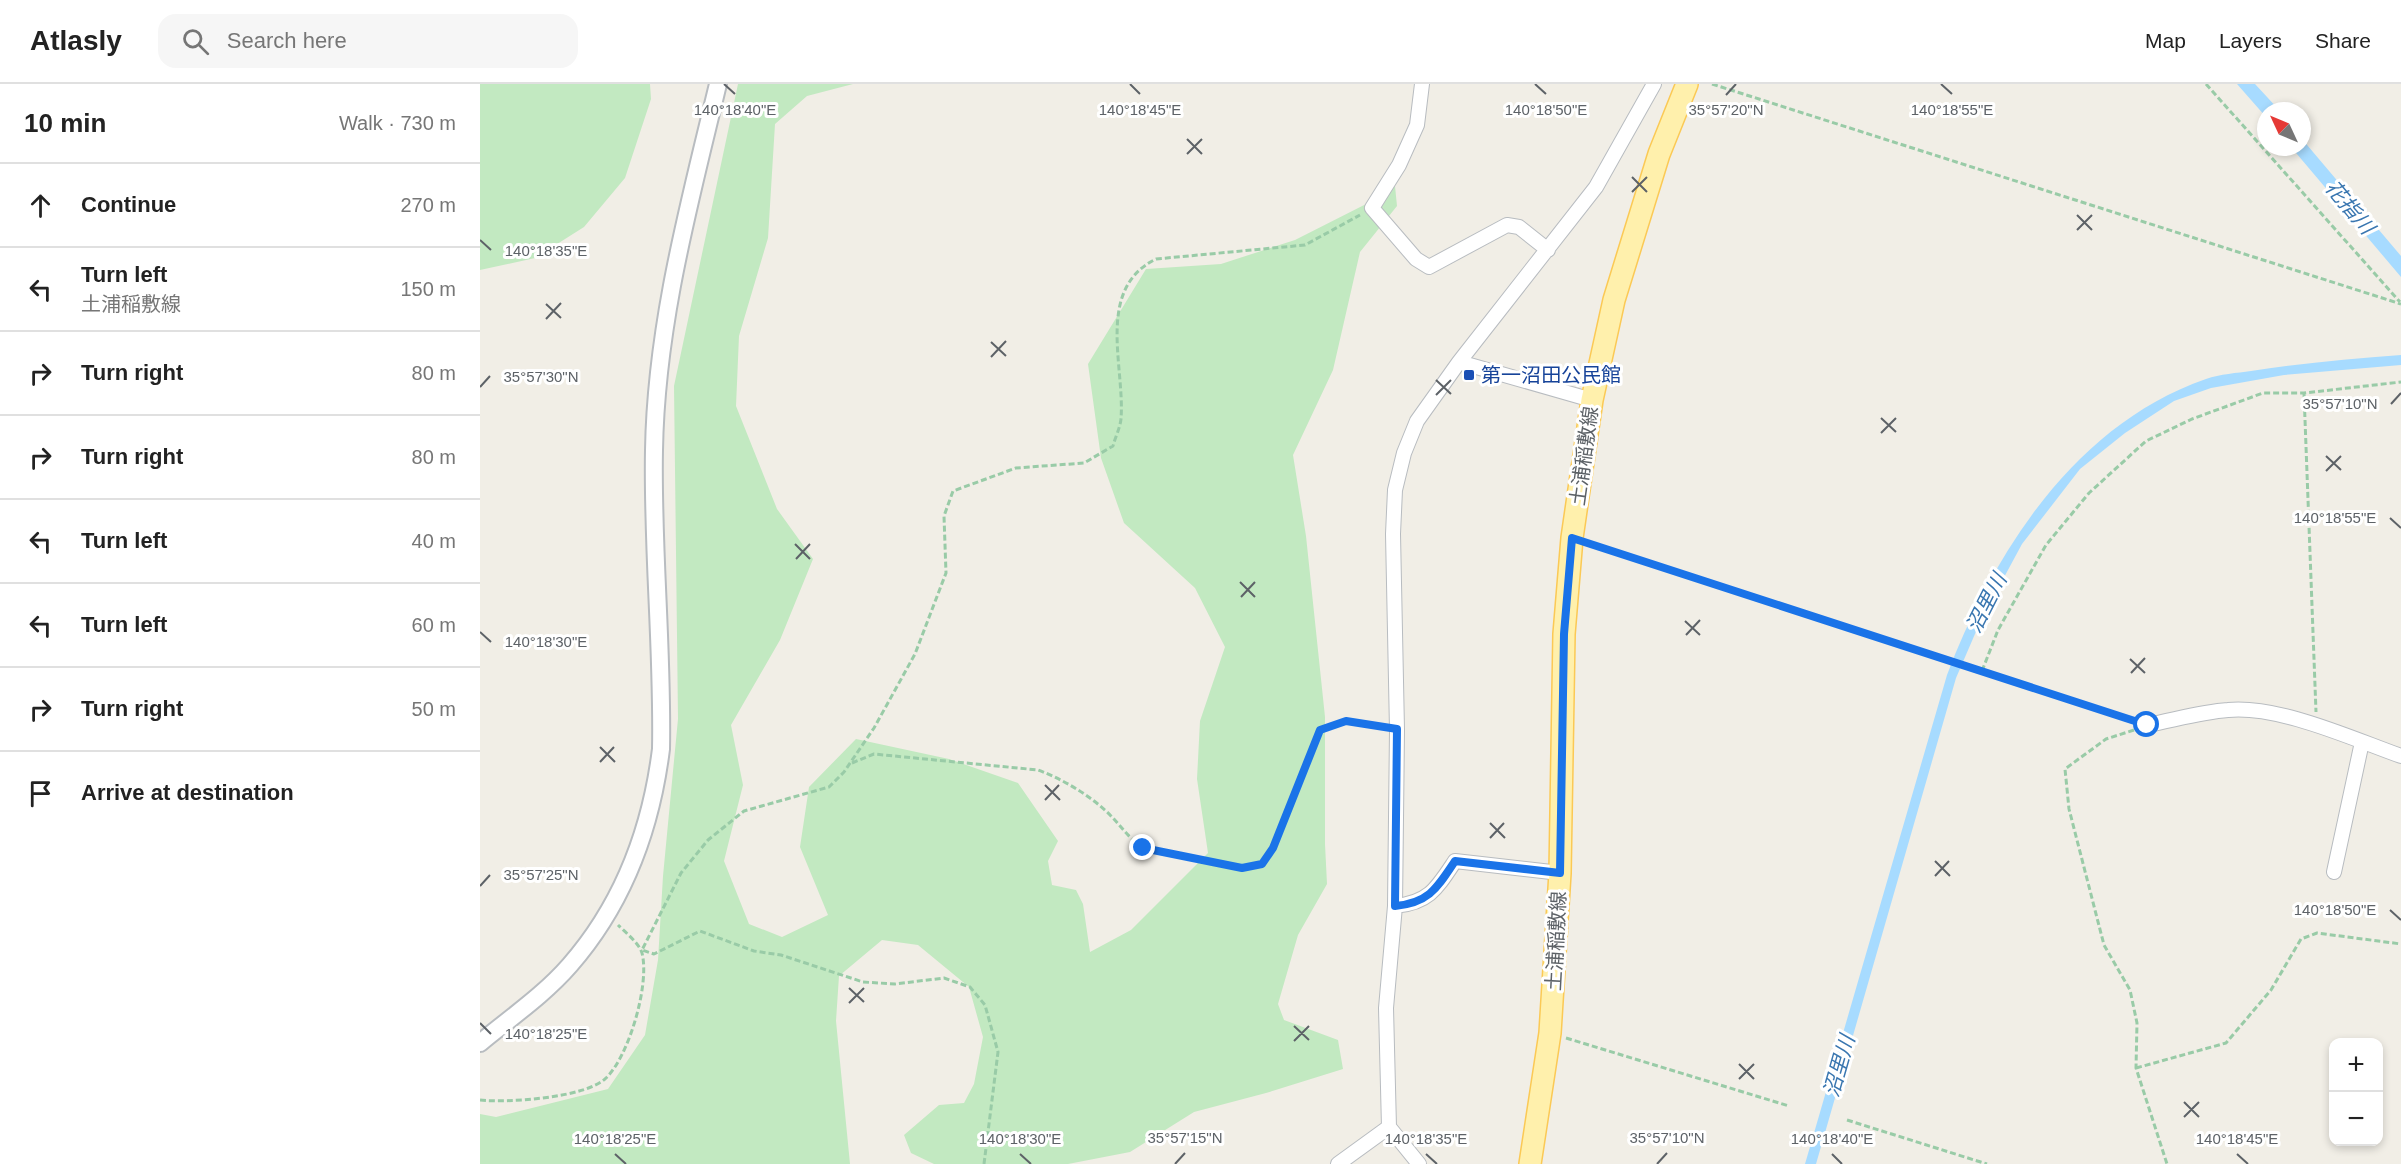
<!DOCTYPE html>
<meta charset="utf-8">
<style>
:root{--surface:#fff;--page:#f6f6f6;--text:#222;--muted:#767676;--line:#e0e0e0}
body{margin:0;font-family:Helvetica,"Noto Sans JP",sans-serif;background:var(--page);color:var(--text)}
.controls{position:absolute;right:18px;bottom:18px;display:grid;overflow:hidden;border-radius:12px;box-shadow:0 3px 9px #0003}
.controls button{width:54px;height:54px;display:grid;place-items:center;padding:0;border:0;border-bottom:2px solid var(--line);background:var(--surface);color:var(--text);font:30px sans-serif}
.compass{position:absolute;left:1777px;top:18px;width:54px;height:54px;border-radius:50%;background:var(--surface);box-shadow:0 3px 9px #0003;rotate:314deg}
.stop{position:absolute;width:18px;height:18px;margin:-14px;border:4px solid #1a73e8;border-radius:50%;background:#fff}
.stop.end{background:#1a73e8;border-color:#fff;box-shadow:0 2px 6px #0008}
.list{margin:0;padding:0;list-style:none}
h2{display:flex;justify-content:space-between;align-items:center;height:78px;margin:0;padding:0 24px;font-size:26px}
h2 small{font-size:20px;font-weight:400;color:var(--muted)}
.list li{display:grid;grid-template-columns:39px 1fr auto;gap:18px;align-items:center;box-sizing:border-box;height:84px;padding:0 24px;border-top:2px solid var(--line)}
.list b{display:block;font-size:22px;white-space:nowrap}
.list p{margin:0;font-size:20px;white-space:nowrap;color:var(--muted)}
.list em{font-size:20px;font-style:normal;color:var(--muted)}
.icon{flex:none;width:33px;height:33px;fill:none;stroke:currentColor;stroke-width:2;stroke-linecap:round;stroke-linejoin:round}
.map{position:relative;flex:none;width:1921px;height:1080px;overflow:hidden}
header{display:flex;align-items:center;gap:36px;box-sizing:border-box;height:84px;padding:0 30px;background:var(--surface);border-bottom:2px solid var(--line)}
header strong{font-size:28px}
nav{display:flex;gap:33px;margin-inline-start:auto;font-size:21px}
.search{width:420px;height:54px;background:var(--page);display:flex;align-items:center;gap:15px;box-sizing:border-box;padding:0 21px;border-radius:18px;color:var(--muted);font-size:22px}
main{display:flex}
aside{flex:1;background:var(--surface)}
.map>svg:first-child{display:block}
</style>
<header>
<strong>Atlasly</strong>
<div class="search"><svg class="icon" aria-label="search" viewBox="0 0 24 24"><circle cx="10" cy="10" r="6"/><path d="M15 15l6 6"/></svg>Search here</div>
<nav><a>Map</a><a>Layers</a><a>Share</a></nav>
</header>
<main>
<aside>
<h2>10 min<small>Walk · 730 m</small></h2>
<ul class="list">
<li><svg class="icon" aria-label="ahead" viewBox="0 0 24 24"><path d="M12 20V5M6 11l6-6 6 6"/></svg><div><b>Continue</b></div><em>270 m</em></li>
<li><svg class="icon" aria-label="left" viewBox="0 0 24 24"><path d="M17 20v-9H6M10 6l-5 5 5 5"/></svg><div><b>Turn left</b><p>土浦稲敷線</p></div><em>150 m</em></li>
<li><svg class="icon" aria-label="right" viewBox="0 0 24 24"><path d="M7 20v-9h11M14 6l5 5-5 5"/></svg><div><b>Turn right</b></div><em>80 m</em></li>
<li><svg class="icon" aria-label="right" viewBox="0 0 24 24"><path d="M7 20v-9h11M14 6l5 5-5 5"/></svg><div><b>Turn right</b></div><em>80 m</em></li>
<li><svg class="icon" aria-label="left" viewBox="0 0 24 24"><path d="M17 20v-9H6M10 6l-5 5 5 5"/></svg><div><b>Turn left</b></div><em>40 m</em></li>
<li><svg class="icon" aria-label="left" viewBox="0 0 24 24"><path d="M17 20v-9H6M10 6l-5 5 5 5"/></svg><div><b>Turn left</b></div><em>60 m</em></li>
<li><svg class="icon" aria-label="right" viewBox="0 0 24 24"><path d="M7 20v-9h11M14 6l5 5-5 5"/></svg><div><b>Turn right</b></div><em>50 m</em></li>
<li><svg class="icon" aria-label="arrive" viewBox="0 0 24 24"><path d="M6 21V4h12l-3 4 3 4H6"/></svg><div><b>Arrive at destination</b></div></li>
</ul>
</aside>
<div class="map">
<svg width="1921" height="1080" viewBox="0 0 1921 1080">
<rect width="100%" height="100%" fill="#f1eee6"/>
<!-- green -->
<path fill="#c2e9c1" d="M0,0H170L171,15L145,94L104,143L55,174L0,186Z
M258,0H373L327,12L295,40L288,154L259,252L256,322L297,425L333,475L300,556L251,641L263,701L244,777L269,840L302,853L348,831L320,763L329,703L376,655L469,675L538,699L578,757L568,777L572,801L596,806L603,820L610,868L651,846L728,769L717,695L720,637L745,563L715,504L644,439L621,374L608,280L666,185L741,180L815,156L894,116L915,102L917,122L880,168L853,286L813,371L826,452L845,633V760L847,800L818,851L798,920L804,936L858,956L863,985L786,1009L714,1028L650,1068L588,1080H454L431,1069L424,1051L459,1021L484,1019L494,1000L503,953L489,903L438,861L402,856L359,892L356,937L370,1080H0V1030L16,1033L128,1005L165,951L178,876L183,792L198,635L194,302Z"/>
<!-- water -->
<path fill="#a7dbff" d="M1757,0H1775L1800,27H1786V33Z
M1822,55L1921,172V193L1811,63H1822Z
M1921,271V281L1804,291L1731,304L1694,317L1645,349L1600,385L1542,460L1501,536L1476,594L1336,1080H1325L1467,591C1514,467 1596,340 1726,295C1740,290 1757,289 1771,287C1821,279 1871,275 1921,271Z"/>
<g fill="none" stroke-linecap="round" stroke-linejoin="round">
<defs>
<path id="minor" d="M942,0L937,41L919,81L892,124L936,175L949,183L1027,141L1039,143L1068,166
M979,278L1112,316
M1667,641C1694,636 1721,628 1748,626C1799,621 1873,655 1921,672
M1854,788L1882,658
M915,822C949,819 957,804 975,777L1080,789
M858,1080L909,1043
M939,1080L909,1043L906,924L915,822L917,646L913,450L915,406L924,369L937,337L979,278L1116,103L1174,0"/>
<path id="tertiary" d="M0,959C30,934 64,911 90,881C144,819 171,745 181,665C183,565 172,465 174,366C176,241 209,121 238,0"/>
<path id="primary" d="M1050,1080L1070,949L1080,789L1084,550L1092,454L1112,316L1134,216L1179,70L1207,0"/>
</defs>
<!-- minor casing -->
<use href="#minor" stroke="#b8bcc0" stroke-width="16"/>
<!-- tertiary casing -->
<use href="#tertiary" stroke="#b8bcc0" stroke-width="20"/>
<!-- primary casing -->
<use href="#primary" stroke="#fbc955" stroke-width="24"/>
<!-- path -->
<path stroke="#99cba7" stroke-width="3" stroke-dasharray="6 3" stroke-linecap="butt" d="M1232,0L1921,220
M1726,0L1920,218
M1824,309L1836,628
M1108,459L1655,637
M1502,587L1518,546L1566,461L1609,409L1666,357L1712,335L1783,309H1824L1921,298
M1654,646L1626,655L1585,685L1589,725L1624,861L1650,906L1657,939L1656,984L1687,1080
M372,679L394,670L558,686C582,695 606,709 626,727C639,739 647,753 663,764L762,784L781,780L793,763L840,647L866,637L903,643
M1086,954L1309,1022
M1656,984L1746,959L1791,906L1821,855L1837,849L1921,860
M0,1016C27,1019 106,1014 126,994C149,972 170,900 162,869C159,859 145,848 138,841
M1367,1036L1507,1080
M504,1080L518,968L505,921L490,903L464,894L415,900L383,898L301,871L274,867L220,847L174,870L162,866L201,789L228,756L264,727L349,703L364,688L394,644L435,570L466,489L464,432L473,407L536,384L604,379L633,362C635,354 640,344 641,335C645,282 615,205 676,175L825,161L880,131"/>
<!-- minor -->
<use href="#minor" stroke="#fff" stroke-width="14"/>
<!-- tertiary -->
<use href="#tertiary" stroke="#fff" stroke-width="16"/>
<!-- primary -->
<use href="#primary" stroke="#fff0ac" stroke-width="21"/>
</g>
<g fill="none" stroke-linecap="round" stroke-linejoin="round">
<!-- route -->
<path stroke="#1a73e8" stroke-width="8" d="M663,764L762,784L782,780L793,764L840,646L866,637L917,645L915,822C949,819 957,804 975,777L1080,789L1084,550L1092,454L1667,641"/>
</g>
<!-- ticks -->
<path fill="none" stroke="#5d6267" stroke-width="2" d="M244,0L255,10M650,0L660,10M1055,0L1066,10M1461,0L1472,10M1246,11L1256,0M707,55L722,70M707,70L722,55M1152,93L1167,108M1152,108L1167,93M1597,131L1612,146M1597,146L1612,131M0,156L11,166M66,220L81,234M66,235L81,219M511,258L526,272M511,273L526,257M956,296L971,310M0,303L10,292M956,311L971,296M1911,320L1921,309M1401,334L1416,348M1401,349L1416,334M1846,372L1861,386M1846,387L1861,372M1910,434L1921,444M315,460L330,475M316,475L330,460M760,498L775,513M761,513L775,498M1205,537L1220,551M0,548L11,558M1206,551L1220,536M1650,575L1665,589M1651,589L1665,574M120,663L135,678M120,678L134,663M565,701L580,716M565,716L579,701M1010,739L1025,754M1010,754L1024,739M1455,777L1470,792M1455,792L1469,777M0,802L10,791M1910,826L1921,836M369,904L384,918M369,919L384,904M0,939L11,950M814,942L829,956M814,957L829,942M1259,980L1274,995M1259,995L1274,980M1704,1018L1719,1033M1704,1033L1719,1018M135,1070L146,1080M540,1070L551,1080M946,1070L957,1080M1352,1070L1362,1080M1757,1070L1768,1080M695,1080L705,1069M1177,1080L1187,1069"/>
<!-- markers -->
<rect fill="#1a4fb4" stroke="#fff" stroke-width="2" x="983" y="285" width="12" height="12" rx="3"/>
<g text-anchor="middle" dominant-baseline="central" stroke-width="6" stroke-linejoin="round" paint-order="stroke">
<!-- transit labels -->
<g font-size="20" fill="#164399" stroke="#fff" text-anchor="start">
<text x="1001" y="291">第一沼田公民館</text>
</g>
<!-- street labels -->
<g font-size="20" fill="#5d6267" stroke="#fff">
<text transform="translate(1104 372) rotate(-82)">土浦稲敷線</text>
<text transform="translate(1076 857) rotate(-87)">土浦稲敷線</text>
</g>
<!-- water labels -->
<g font-size="21" font-style="italic" fill="#3976b0" stroke="#fff">
<text transform="translate(1870 123) rotate(50)">花指川</text>
<text transform="translate(1506 519) rotate(-63)">沼里川</text>
<text transform="translate(1359 982) rotate(-74)">沼里川</text>
</g>
</g>
<g font-size="15" text-anchor="middle" fill="#5d6267" stroke="#fff" stroke-width="6" stroke-linejoin="round" paint-order="stroke">
<text x="255" y="31">140°18'40"E</text>
<text x="660" y="31">140°18'45"E</text>
<text x="1066" y="31">140°18'50"E</text>
<text x="1472" y="31">140°18'55"E</text>
<text x="1246" y="31">35°57'20"N</text>
<text x="66" y="172">140°18'35"E</text>
<text x="61" y="298">35°57'30"N</text>
<text x="1860" y="325">35°57'10"N</text>
<text x="1855" y="439">140°18'55"E</text>
<text x="66" y="563">140°18'30"E</text>
<text x="61" y="796">35°57'25"N</text>
<text x="1855" y="831">140°18'50"E</text>
<text x="66" y="955">140°18'25"E</text>
<text x="705" y="1059">35°57'15"N</text>
<text x="1187" y="1059">35°57'10"N</text>
<text x="135" y="1060">140°18'25"E</text>
<text x="540" y="1060">140°18'30"E</text>
<text x="946" y="1060">140°18'35"E</text>
<text x="1352" y="1060">140°18'40"E</text>
<text x="1757" y="1060">140°18'45"E</text>
</g>
</svg>
<div class="controls">
<button>+</button>
<button>−</button>
</div>
<svg class="compass" viewBox="-18 -18 36 36"><path d="M0-13l5 13h-10z" fill="#e53935"/><path d="M0 13l5-13h-10z" fill="#767676"/></svg>
<div class="stop" style="left:1667px;top:641px"></div>
<div class="stop end" style="left:663px;top:764px"></div>
</div>
</main>
